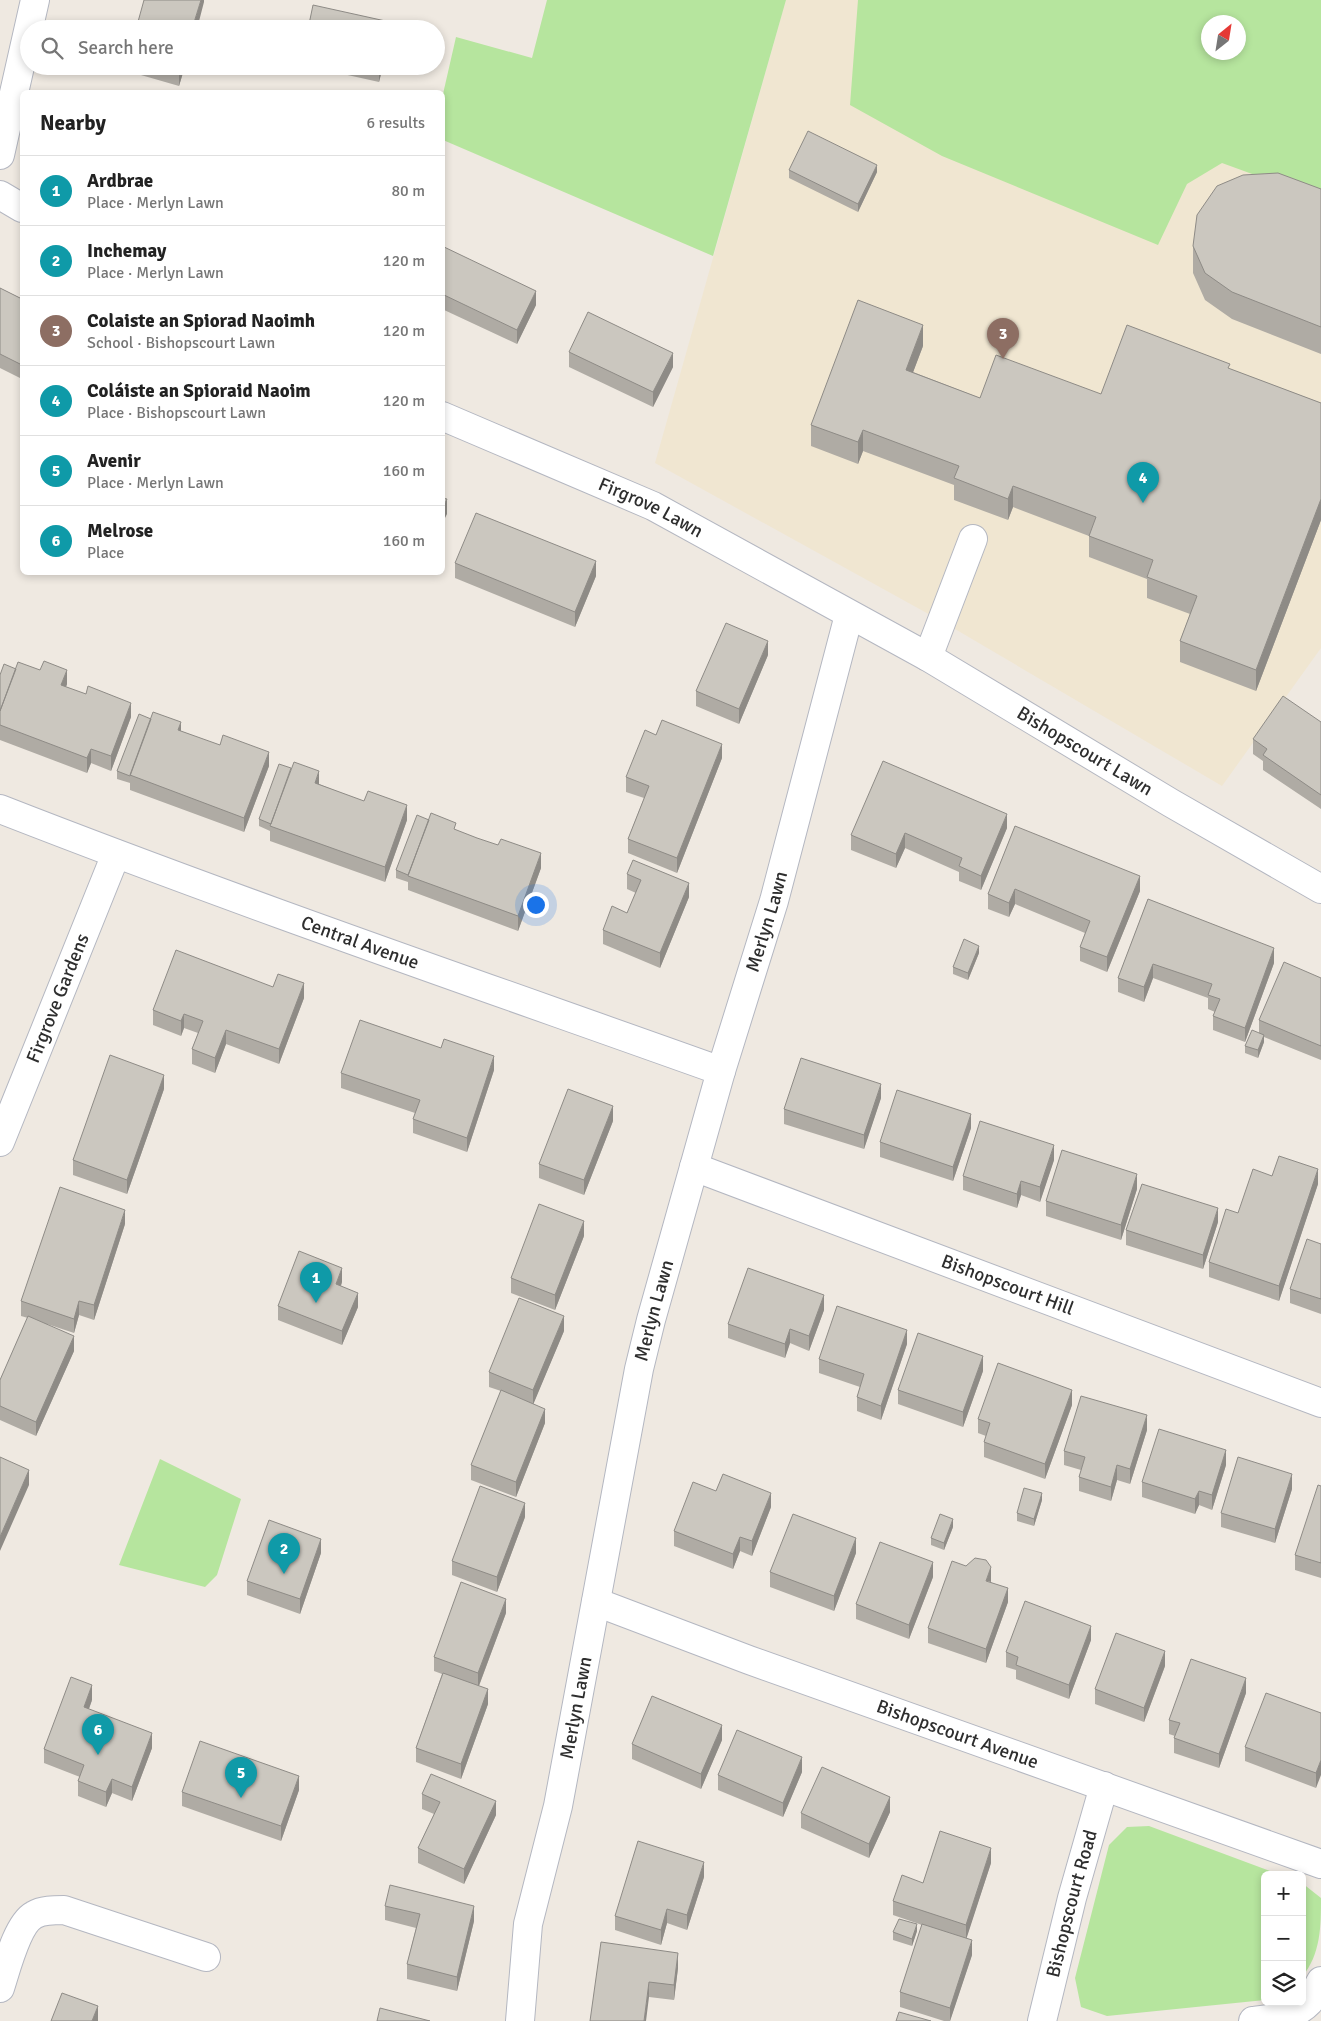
<!DOCTYPE html>
<meta charset="utf-8">
<style>
:root{--surface:#fff;--page:#f2f2f2;--text:#222;--muted:#767676;--line:#e0e0e0;--accent:#2563eb}
body{margin:0;font-family:Signika,sans-serif;background:var(--page);color:var(--text)}
.controls{position:absolute;right:15px;bottom:15px;display:grid;overflow:hidden;border-radius:8px;box-shadow:0 2px 8px #0003}
.controls button{width:45px;height:45px;display:grid;place-items:center;padding:0;border:0;border-bottom:1px solid var(--line);background:var(--surface);color:var(--text);font:25px sans-serif}
.compass{position:absolute;left:1201px;top:15px;width:45px;height:45px;border-radius:50%;background:var(--surface);box-shadow:0 2px 8px #0003;rotate:30deg}
.you{position:absolute;left:535px;top:904px;width:18px;height:18px;margin:-12px;border:4px solid #fff;border-radius:50%;background:#1a73e8;box-shadow:0 0 0 8px #1a73e833}
.badge{display:grid;place-items:center;width:32px;height:32px;border-radius:50%;background:var(--accent);color:#fff;font-size:16px;font-weight:700}
.pin{position:absolute;translate:-50% -41px;filter:drop-shadow(0 1px 2px #0008)}
.pin::after{content:'';position:absolute;top:26px;width:18px;height:15px;background:inherit;clip-path:polygon(0 0,100% 0,50% 100%)}
.list{margin:0;padding:0;list-style:none}
h2{display:flex;justify-content:space-between;align-items:center;height:65px;margin:0;padding:0 20px;font-size:21px}
h2 small{font-size:16px;font-weight:400;color:var(--muted)}
.list li{display:grid;grid-template-columns:32px 1fr auto;gap:15px;align-items:center;box-sizing:border-box;height:70px;padding:0 20px;border-top:1px solid var(--line)}
.list b{display:block;font-size:19px;white-space:nowrap}
.list p{margin:0;font-size:16px;white-space:nowrap;color:var(--muted)}
.list em{font-size:16px;font-style:normal;color:var(--muted)}
.icon{flex:none;width:28px;height:28px;fill:none;stroke:currentColor;stroke-width:2;stroke-linecap:round;stroke-linejoin:round}
.map{position:relative;flex:none;width:1321px;height:2021px;overflow:hidden}
.search{position:absolute;background:var(--surface);box-shadow:0 2px 8px #0003;left:20px;top:20px;width:425px;height:55px;display:flex;align-items:center;gap:12px;box-sizing:border-box;padding:0 18px;border-radius:28px;color:var(--muted);font-size:19px}
.panel{position:absolute;background:var(--surface);box-shadow:0 2px 8px #0003;left:20px;top:90px;width:425px;height:485px;border-radius:8px}
.map>svg:first-child{display:block}
</style>
<div class="map">
<svg width="1321" height="2021" viewBox="0 0 1321 2021">
<rect width="100%" height="100%" fill="#efe9e1"/>
<!-- education -->
<path fill="#f0e6d1" fill-rule="evenodd" d="M786,0H1321V648L1222,786L943,622L655,463ZM1208,22H1238V52H1208Z"/>
<!-- green -->
<path fill="#b6e59e" fill-rule="evenodd" d="M547,0H786L713,256L443,140V94L456,37L532,58Z
M858,0H1321V199L1222,163L1187,184L1158,245L942,156L850,105ZM1208,22H1238V52H1208Z
M160,1459L241,1499L217,1575L205,1587L119,1565Z
M1149,1826L1281,1875H1265V2000L1107,2016L1081,2007L1075,1978L1109,1845L1127,1827Z
M1302,1883L1321,1898C1321,1926 1321,1954 1302,1977Z"/>
<g fill="none" stroke-linecap="round" stroke-linejoin="round">
<defs>
<g id="minor">
<path d="M0,155L35,0"/>
<path d="M0,195L22,208"/>
<path id="s1" d="M442,416L653,506L928,657L1171,803L1321,889"/>
<path d="M928,657L973,539"/>
<path id="s2" d="M0,809C238,902 480,985 721,1071"/>
<path id="s3" d="M0,1142L116,854"/>
<path id="s4" d="M694,1167L1321,1403"/>
<path id="s5" d="M596,1602L749,1660L1321,1864"/>
<path d="M0,1988C6,1970 17,1924 34,1915C42,1910 54,1910 64,1910L206,1957"/>
<path id="s6" d="M520,2021L528,1924L558,1806L639,1369L651,1320L721,1071L774,901L849,615"/>
<path id="s7" d="M1042,2021L1072,1898L1104,1786"/>
<path d="M1253,2021C1271,2019 1295,2017 1309,2002C1314,1996 1317,1988 1321,1981"/>
</g>
</defs>
<!-- minor casing -->
<use href="#minor" stroke="#b4b7c1" stroke-width="30"/>
<!-- minor -->
<use href="#minor" stroke="#fff" stroke-width="28"/>
</g>
<!-- wall -->
<path fill="#afaba4" d="M127,66H185L179,86L127,71Z
M307,66H383L379,82Z
M789,170L877,172L858,212L789,178Z
M1321,189V354L1232,319L1205,300L1193,273V246Z
M442,246L536,305L517,344L442,309Z
M0,288L22,299V379L0,368Z
M923,346L913,372L980,398L1101,394L1230,369L1321,403V520L1256,691L1180,662V641L1190,614L1147,598V579L1089,557V536L1013,507L1008,520L954,500V485L863,451L858,464L811,446V425Z
M569,352L673,367L653,407L569,367Z
M455,563L596,576L575,627L455,578Z
M768,655L739,724L696,706V691Z
M16,669L67,684L66,687L131,717L111,771L91,763L87,773L0,740V675Z
M1321,722V809L1263,770V761L1253,754V739Z
M181,731L269,766L244,832L130,790V783L117,779V771Z
M722,758L677,873L628,853V839L644,798L626,792V777Z
M319,784L407,820L385,882L270,841V831L259,826V819Z
M1015,826L1140,891L1107,972L1080,961V947L1085,933L1015,904L1009,917L988,909V894Z
M1007,828L981,890L959,881V872L905,848L896,868L851,850V835Z
M456,830L541,868L518,931L408,890V882L396,878V870Z
M627,874L689,897L660,968L603,944V930L627,913L636,893L627,889Z
M1148,899L1274,963L1245,1042L1213,1030V1016L1215,1012L1208,1009V998L1153,978L1144,1002L1118,992V978Z
M979,953L968,980L953,974V967Z
M1321,978V1060L1264,1037V1042L1258,1058L1245,1053V1046L1259,1033V1020Z
M304,998L279,1064L226,1044L215,1073L192,1064V1049L198,1033L184,1028L181,1036L153,1025V1010Z
M494,1070L467,1152L413,1133V1119L415,1113L341,1088V1073Z
M164,1089L127,1194L73,1175V1160Z
M881,1098L864,1149L784,1124V1109Z
M613,1121L584,1195L539,1178V1164Z
M971,1128L953,1181L880,1157V1142Z
M1054,1160L1040,1202L1021,1195L1017,1208L963,1190V1176Z
M1272,1176L1318,1184L1279,1301L1209,1277V1262L1238,1213Z
M1137,1189L1121,1240L1046,1216V1201Z
M1218,1222L1203,1269L1126,1245V1230Z
M125,1224L94,1320L79,1315L74,1333L47,1324L74,1351L36,1436L0,1420V1380L28,1318L21,1316V1301Z
M584,1236L555,1310L511,1293V1278Z
M1321,1244V1314L1290,1303V1289Z
M342,1282L341,1286L358,1307L342,1345L278,1320V1306Z
M824,1310L809,1351L790,1343L785,1358L728,1338V1324Z
M564,1331L533,1404L545,1423L516,1497L471,1480V1465L501,1391L489,1387V1372Z
M907,1344L881,1420L857,1411V1397L860,1387L819,1373V1359Z
M983,1371L963,1427L898,1404V1390Z
M1072,1405L1045,1479L984,1457V1442L986,1436L978,1433V1419Z
M1147,1430L1130,1484L1117,1480L1111,1501L1079,1491V1477L1081,1470L1064,1465V1451Z
M1226,1465L1212,1510L1199,1505L1195,1514L1142,1497V1482Z
M1321,1486V1578L1295,1570V1555Z
M1292,1489L1275,1543L1221,1527V1513Z
M716,1491L771,1507L752,1556L740,1551L733,1569L674,1546V1531Z
M1042,1500L1034,1526L1017,1521V1513Z
M525,1517L497,1592L452,1575V1561Z
M953,1527L944,1550L931,1545V1538Z
M321,1553L300,1614L247,1595V1581Z
M856,1553L834,1611L770,1587V1572Z
M933,1577L909,1639L856,1619V1604Z
M991,1582L1008,1602L986,1663L928,1643V1628Z
M506,1613L479,1686L488,1704L461,1779L416,1762V1748L442,1674L434,1671V1657Z
M1091,1640L1069,1699L1016,1679V1670L1006,1667V1652Z
M1165,1666L1144,1722L1095,1704V1689Z
M1246,1693L1219,1768L1174,1753V1738L1175,1736L1169,1734V1720Z
M92,1700L89,1709L152,1748L132,1801L112,1793L106,1807L78,1796V1781L80,1777L44,1763V1749Z
M1321,1713L1316,1788L1245,1761V1747Z
M722,1740L701,1789L632,1759V1744Z
M802,1772L783,1817L718,1790V1775Z
M299,1790L281,1841L182,1806V1792Z
M422,1794L496,1815L464,1884L418,1863V1848L434,1814L422,1809Z
M890,1812L869,1858L801,1828V1813Z
M991,1863L966,1938L972,1955L950,2021H944L900,2007V1992L922,1925L893,1915V1901L923,1883Z
M704,1877L687,1930L667,1923L661,1945L615,1930V1916Z
M385,1906L474,1921L457,1991L407,1979V1964L416,1928L385,1920Z
M917,1931L912,1946L893,1940V1932Z
M601,1942L678,1968L674,2000L649,1997Z"/>
<!-- shaded-wall -->
<path fill="#8e8b86" d="M201,0H204V2L197,29H192Z
M181,66H185L179,86V72Z
M380,66H383L379,82V68Z
M877,165V172L858,212V204Z
M536,291V305L517,344V330Z
M923,325V346L906,391V370Z
M673,353V367L653,407V392Z
M863,430V451L858,464V442Z
M1013,486V507L1008,520V499Z
M447,499V514L442,524V509Z
M1321,499V520L1256,691V670Z
M596,561V576L575,627V612Z
M768,641V655L739,724V709Z
M67,670V684L61,700V685Z
M131,703V717L111,771V756Z
M181,722V737L178,730Z
M722,744V758L677,873V858Z
M91,749V763L87,773V758Z
M269,752V766L244,832V818Z
M319,771V786L315,783Z
M407,805V820L385,882V867Z
M1007,814V828L981,890V876Z
M905,833V848L896,868V854Z
M541,853V868L518,931V916Z
M1140,876V891L1107,972V957Z
M689,883V897L660,968V953Z
M1015,889V904L1009,917V903Z
M979,946V953L968,980V973Z
M1274,948V963L1245,1042V1028Z
M1153,964V978L1144,1002V987Z
M304,983V998L279,1064V1049Z
M184,1014V1028L181,1036V1021Z
M226,1030V1044L215,1073V1058Z
M1264,1035V1042L1258,1058V1050Z
M494,1056V1070L467,1152V1138Z
M164,1075V1089L127,1194V1180Z
M881,1084V1098L864,1149V1135Z
M613,1106V1121L584,1195V1180Z
M971,1114V1128L953,1181V1167Z
M1054,1145V1160L1040,1202V1187Z
M1318,1169V1184L1279,1301V1286Z
M1137,1174V1189L1121,1240V1225Z
M1021,1181V1195L1017,1208V1194Z
M1218,1208V1222L1203,1269V1255Z
M125,1210V1224L94,1320V1305Z
M584,1221V1236L555,1310V1295Z
M342,1268V1282L336,1299V1284Z
M358,1293V1307L342,1345V1331Z
M824,1295V1310L809,1351V1336Z
M79,1301V1315L74,1333V1319Z
M564,1316V1331L533,1405V1390Z
M790,1329V1343L785,1358V1344Z
M907,1330V1344L881,1420V1406Z
M74,1336V1351L36,1436V1422Z
M983,1356V1371L963,1427V1412Z
M1072,1390V1405L1045,1479V1464Z
M545,1409V1423L516,1497V1482Z
M1147,1415V1430L1130,1484V1469Z
M1226,1450V1465L1212,1510V1495Z
M1117,1465V1480L1111,1501V1487Z
M29,1470V1485L0,1551V1537Z
M1292,1474V1489L1275,1543V1529Z
M1199,1491V1505L1195,1514V1499Z
M771,1493V1507L752,1556V1541Z
M1042,1493V1500L1034,1526V1519Z
M525,1503V1517L497,1592V1577Z
M953,1519V1527L944,1550V1543Z
M740,1537V1551L733,1569V1554Z
M856,1538V1553L834,1611V1596Z
M321,1539V1553L300,1614V1599Z
M933,1562V1577L909,1639V1625Z
M991,1567V1582L986,1581Z
M1008,1588V1602L986,1663V1649Z
M506,1599V1613L478,1688V1673Z
M1091,1626V1640L1069,1699V1685Z
M1165,1651V1666L1144,1722V1708Z
M1246,1678V1693L1219,1768V1754Z
M92,1685V1700L84,1722V1707Z
M488,1689V1704L461,1779V1764Z
M722,1725V1740L701,1789V1774Z
M152,1733V1748L132,1801V1787Z
M802,1757V1772L783,1817V1803Z
M1321,1760V1775L1316,1788V1773Z
M299,1776V1790L281,1841V1826Z
M112,1779V1793L106,1807V1792Z
M890,1797V1812L869,1858V1844Z
M496,1801V1815L464,1884V1869Z
M991,1848V1863L966,1940V1925Z
M704,1862V1877L687,1930V1915Z
M474,1906V1921L457,1991V1977Z
M667,1909V1923L661,1945V1930Z
M917,1924V1931L912,1946V1939Z
M972,1940V1955L950,2021V2008Z
M678,1953V1968L674,2000V1985Z
M649,1982V1997L646,2021H644Z
M98,2006V2021H92Z"/>
<!-- building -->
<path fill="#cbc7bf" stroke="#8e8b86" d="M144,0H201L192,29H136Z
M313,5L390,22L388,29H308Z
M160,66H181L179,72Z
M808,131L877,165L858,204L789,170Z
M1278,173L1321,189V327L1232,292L1205,273L1193,246L1197,215L1217,186L1243,175Z
M442,246L536,291L517,330L442,294Z
M0,288L22,299V365L0,354Z
M858,300L923,325L906,370L980,398L996,355L1101,394L1127,325L1230,364L1228,368L1321,403V499L1256,670L1180,641L1197,596L1147,577L1153,560L1089,536L1096,517L1013,486L1008,499L954,478L959,466L863,430L858,442L811,425Z
M588,312L673,353L653,392L569,352Z
M442,498L447,499L442,509Z
M476,513L596,561L575,612L455,563Z
M726,623L768,641L739,709L696,691Z
M44,661L67,670L61,685L86,694L88,686L131,703L111,756L91,749L87,758L0,725V711L18,662L40,670Z
M4,664L16,669L0,711V675Z
M1283,696L1321,722V795L1263,755L1267,749L1253,739Z
M153,712L181,722L178,730L220,745L223,735L269,752L244,818L130,775Z
M139,714L151,719L130,776L117,771Z
M662,720L722,744L677,858L628,839L649,786L626,777L645,730L656,735Z
M883,761L1007,814L981,876L959,866L962,858L905,833L896,854L851,835Z
M294,762L319,771L315,783L364,801L368,791L407,805L385,867L270,826Z
M279,764L291,768L271,824L259,819Z
M431,813L456,823L454,829L477,838L498,845L501,839L541,853L518,916L408,876Z
M417,815L429,820L408,875L396,870Z
M1015,826L1140,876L1107,957L1080,947L1090,921L1015,889L1009,903L988,894Z
M633,860L689,883L660,953L603,930L612,906L627,913L641,880L627,874Z
M1148,899L1274,948L1245,1028L1213,1016L1220,999L1208,995L1212,984L1153,964L1144,987L1118,978Z
M964,939L979,946L968,973L953,967Z
M176,950L273,987L278,974L304,983L279,1049L226,1030L215,1058L192,1049L203,1021L184,1014L181,1021L153,1010Z
M1284,962L1321,978V1046L1259,1020Z
M360,1020L441,1048L444,1039L494,1056L467,1138L413,1119L420,1100L341,1073Z
M1252,1030L1264,1035L1258,1050L1245,1046Z
M110,1055L164,1075L127,1180L73,1160Z
M801,1058L881,1084L864,1135L784,1109Z
M568,1089L613,1106L584,1180L539,1164Z
M897,1090L971,1114L953,1167L880,1142Z
M980,1121L1054,1145L1040,1187L1021,1181L1017,1194L963,1176Z
M1062,1150L1137,1174L1121,1225L1046,1201Z
M1279,1156L1318,1169L1279,1286L1209,1262L1226,1209L1238,1213L1253,1169L1272,1176Z
M1142,1184L1218,1208L1203,1255L1126,1230Z
M60,1187L125,1210L94,1305L79,1301L74,1319L21,1301Z
M539,1204L584,1221L555,1295L511,1278Z
M1307,1239L1321,1244V1299L1290,1289Z
M299,1251L342,1268L336,1284L358,1293L342,1331L278,1306Z
M748,1268L824,1295L809,1336L790,1329L785,1344L728,1324Z
M519,1298L564,1316L533,1390L489,1372Z
M837,1306L907,1330L881,1406L857,1397L864,1374L819,1359Z
M28,1316L74,1336L36,1422L0,1406V1380Z
M918,1333L983,1356L963,1412L898,1390Z
M998,1363L1072,1390L1045,1464L984,1442L990,1423L978,1419Z
M501,1390L545,1409L516,1482L471,1465Z
M1081,1396L1147,1415L1130,1469L1117,1465L1111,1487L1079,1477L1085,1457L1064,1451Z
M1159,1429L1226,1450L1212,1495L1199,1491L1195,1499L1142,1482Z
M0,1457L29,1470L0,1537Z
M1238,1457L1292,1474L1275,1529L1221,1513Z
M723,1474L771,1493L752,1541L740,1537L733,1554L674,1531L693,1482L716,1491Z
M1318,1485L1321,1486V1563L1295,1555Z
M480,1486L525,1503L497,1577L452,1561Z
M1024,1488L1042,1493L1034,1519L1017,1513Z
M793,1514L856,1538L834,1596L770,1572Z
M940,1514L953,1519L944,1543L931,1538Z
M269,1520L321,1539L300,1599L247,1581Z
M880,1542L933,1562L909,1625L856,1604Z
M975,1558L986,1560L991,1567L986,1581L1008,1588L986,1649L928,1628L952,1561L966,1566Z
M461,1582L506,1599L478,1673L434,1657Z
M1025,1601L1091,1626L1069,1685L1016,1665L1018,1657L1006,1652Z
M1116,1633L1165,1651L1144,1708L1095,1689Z
M1191,1659L1246,1678L1219,1754L1174,1738L1180,1723L1169,1720Z
M443,1673L488,1689L461,1764L416,1748Z
M71,1677L92,1685L84,1707L152,1733L132,1787L112,1779L106,1792L78,1781L84,1765L44,1749Z
M1266,1693L1321,1713V1760L1316,1773L1245,1747Z
M652,1696L722,1725L701,1774L632,1744Z
M737,1730L802,1757L783,1803L718,1775Z
M200,1741L299,1776L281,1826L182,1792Z
M822,1767L890,1797L869,1844L801,1813Z
M431,1774L496,1801L464,1869L418,1848L440,1802L422,1794Z
M940,1831L991,1848L966,1925L893,1901L902,1875L923,1883Z
M638,1841L704,1862L687,1915L667,1909L661,1930L615,1916Z
M390,1885L474,1906L457,1977L407,1964L420,1914L385,1906Z
M899,1919L917,1924L912,1939L893,1932Z
M922,1924L972,1940L950,2008L900,1992Z
M601,1942L678,1953L674,1985L649,1982L644,2021H590Z
M62,1993L98,2006L92,2021H51Z
M380,2008L430,2021H377Z
M899,2012L931,2021H896Z"/>
<g text-anchor="middle" dominant-baseline="central" stroke-width="4" stroke-linejoin="round" paint-order="stroke">
<!-- street labels -->
<g font-size="19" fill="#2e2e2e" stroke="#fff">
<text stroke="none"><textPath href="#s1" startOffset="228">Firgrove Lawn</textPath></text>
<text stroke="none"><textPath href="#s1" startOffset="726">Bishopscourt Lawn</textPath></text>
<text stroke="none"><textPath href="#s6" startOffset="1129">Merlyn Lawn</textPath></text>
<text stroke="none"><textPath href="#s2" startOffset="384">Central Avenue</textPath></text>
<text stroke="none"><textPath href="#s3" startOffset="155">Firgrove Gardens</textPath></text>
<text stroke="none"><textPath href="#s4" startOffset="335">Bishopscourt Hill</textPath></text>
<text stroke="none"><textPath href="#s6" startOffset="724">Merlyn Lawn</textPath></text>
<text stroke="none"><textPath href="#s6" startOffset="319">Merlyn Lawn</textPath></text>
<text stroke="none"><textPath href="#s5" startOffset="385">Bishopscourt Avenue</textPath></text>
<text stroke="none"><textPath href="#s7" startOffset="121">Bishopscourt Road</textPath></text>
</g>
</g>
</svg>
<div class="controls">
<button>+</button>
<button>−</button>
<button><svg class="icon" aria-label="layers" viewBox="0 0 24 24"><path d="M12 4l9 5-9 5-9-5zM3 14l9 5 9-5"/></svg></button>
</div>
<svg class="compass" viewBox="-18 -18 36 36"><path d="M0-13l5 13h-10z" fill="#e53935"/><path d="M0 13l5-13h-10z" fill="#767676"/></svg>
<div class="you"></div>
<div class="pin badge" style="left:316px;top:1303px;background:#0f9aa8">1</div>
<div class="pin badge" style="left:284px;top:1574px;background:#0f9aa8">2</div>
<div class="pin badge" style="left:1003px;top:359px;background:#8d6e63">3</div>
<div class="pin badge" style="left:1143px;top:503px;background:#0f9aa8">4</div>
<div class="pin badge" style="left:241px;top:1798px;background:#0f9aa8">5</div>
<div class="pin badge" style="left:98px;top:1755px;background:#0f9aa8">6</div>
<div class="search"><svg class="icon" aria-label="search" viewBox="0 0 24 24"><circle cx="10" cy="10" r="6"/><path d="M15 15l6 6"/></svg>Search here</div>
<section class="panel">
<h2>Nearby<small>6 results</small></h2>
<ul class="list">
<li><span class="badge" style="background:#0f9aa8">1</span><div><b>Ardbrae</b><p>Place · Merlyn Lawn</p></div><em>80 m</em></li>
<li><span class="badge" style="background:#0f9aa8">2</span><div><b>Inchemay</b><p>Place · Merlyn Lawn</p></div><em>120 m</em></li>
<li><span class="badge" style="background:#8d6e63">3</span><div><b>Colaiste an Spiorad Naoimh</b><p>School · Bishopscourt Lawn</p></div><em>120 m</em></li>
<li><span class="badge" style="background:#0f9aa8">4</span><div><b>Coláiste an Spioraid Naoim</b><p>Place · Bishopscourt Lawn</p></div><em>120 m</em></li>
<li><span class="badge" style="background:#0f9aa8">5</span><div><b>Avenir</b><p>Place · Merlyn Lawn</p></div><em>160 m</em></li>
<li><span class="badge" style="background:#0f9aa8">6</span><div><b>Melrose</b><p>Place</p></div><em>160 m</em></li>
</ul>
</section>
</div>
